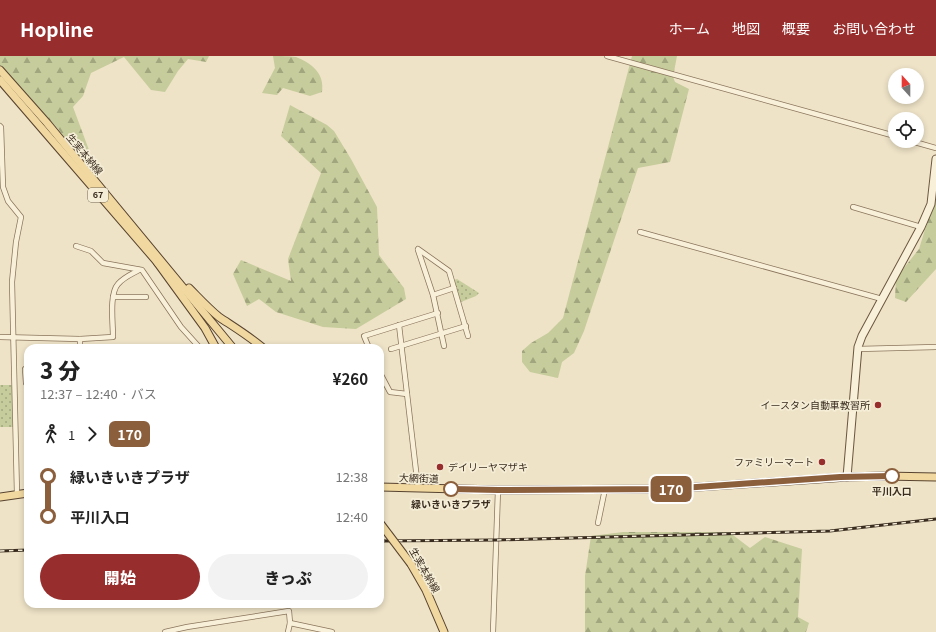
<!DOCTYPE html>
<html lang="ja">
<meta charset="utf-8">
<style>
body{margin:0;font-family:Georgia,"Noto Sans JP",serif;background:#f2f2f2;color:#222;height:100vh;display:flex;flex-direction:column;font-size:15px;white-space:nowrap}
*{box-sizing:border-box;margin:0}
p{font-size:13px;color:#767676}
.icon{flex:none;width:22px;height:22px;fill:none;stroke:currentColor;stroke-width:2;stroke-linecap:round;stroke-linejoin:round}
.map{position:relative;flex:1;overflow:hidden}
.panel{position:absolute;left:24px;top:288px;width:360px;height:264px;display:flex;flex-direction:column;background:#fff;border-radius:12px;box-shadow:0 2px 6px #0003}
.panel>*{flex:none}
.badge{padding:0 8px;border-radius:6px;font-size:14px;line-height:26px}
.needle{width:26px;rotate:339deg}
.buttons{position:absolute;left:888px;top:12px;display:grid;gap:8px}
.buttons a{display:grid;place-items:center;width:36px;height:36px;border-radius:50%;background:#fff;box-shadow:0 2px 6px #0003;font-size:20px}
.map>.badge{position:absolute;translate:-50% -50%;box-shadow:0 0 0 2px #fff}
.legs{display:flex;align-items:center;gap:6px;height:44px;padding:0 16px;font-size:13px}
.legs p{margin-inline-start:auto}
.head{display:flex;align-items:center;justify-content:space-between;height:68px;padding:0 16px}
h1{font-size:22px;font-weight:800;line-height:30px}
.primary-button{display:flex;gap:8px;margin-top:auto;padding:8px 16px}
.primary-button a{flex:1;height:46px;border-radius:24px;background:#982d2d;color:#fff;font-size:16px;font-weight:800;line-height:46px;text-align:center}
.primary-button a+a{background:#f2f2f2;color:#222}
ul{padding:0 16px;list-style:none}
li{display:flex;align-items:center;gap:14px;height:40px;font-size:15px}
li i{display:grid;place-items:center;width:6px;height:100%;margin:0 5px;background:currentColor}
li i::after{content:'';width:10px;height:10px;margin:-5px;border:3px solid;border-radius:50%;background:#fff}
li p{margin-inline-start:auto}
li:first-child i{background:linear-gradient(#0000 50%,currentColor 0)}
li:last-child i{background:linear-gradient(currentColor 50%,#0000 0)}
header{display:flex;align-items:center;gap:24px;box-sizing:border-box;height:56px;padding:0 20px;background:#982d2d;color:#fff}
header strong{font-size:19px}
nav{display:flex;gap:22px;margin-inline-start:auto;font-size:14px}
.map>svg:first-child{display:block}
.forest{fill:url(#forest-firs)}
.park{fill:url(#park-dots)}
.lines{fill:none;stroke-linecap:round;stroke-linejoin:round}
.street-casing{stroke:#8a755c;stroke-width:6}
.secondary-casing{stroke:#6b563f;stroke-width:9}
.primary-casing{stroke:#584330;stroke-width:9}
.street{stroke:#f9f0da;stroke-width:4.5}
.secondary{stroke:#f9f0da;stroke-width:7}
.primary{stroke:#f0d8a0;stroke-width:7}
.rail-casing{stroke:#3a2d20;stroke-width:3}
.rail{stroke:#f5edd6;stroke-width:1.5;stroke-dasharray:4.5;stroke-linecap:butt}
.primary-bridge-casing{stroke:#584330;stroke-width:9;stroke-linecap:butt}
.primary-bridge{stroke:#f0d8a0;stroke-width:7}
.line-1-casing{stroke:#fff;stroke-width:9}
.line-1{stroke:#8b5e3c;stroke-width:6}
.poi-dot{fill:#982d2d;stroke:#f5edd6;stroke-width:1.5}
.stop-1-dot{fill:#fff;stroke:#8b5e3c;stroke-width:2}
.labels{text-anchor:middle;stroke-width:3.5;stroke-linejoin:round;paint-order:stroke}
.shield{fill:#f5edd6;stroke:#726757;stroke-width:1}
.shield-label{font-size:9px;font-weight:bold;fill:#3a2d20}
.street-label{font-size:10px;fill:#3a2d20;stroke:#f5edd6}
.poi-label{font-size:10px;fill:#3a2d20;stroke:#f5edd6;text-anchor:end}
.stop-label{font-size:10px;font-weight:bold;fill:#3a2d20;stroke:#f5edd6}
</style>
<header>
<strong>Hopline</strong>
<nav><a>ホーム</a><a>地図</a><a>概要</a><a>お問い合わせ</a></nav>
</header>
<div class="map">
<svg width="936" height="576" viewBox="0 0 936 576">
<defs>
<pattern id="forest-firs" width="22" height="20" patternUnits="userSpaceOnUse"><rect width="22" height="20" fill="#c6cc9b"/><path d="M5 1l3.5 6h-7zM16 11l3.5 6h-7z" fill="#a2a67e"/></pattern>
<pattern id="park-dots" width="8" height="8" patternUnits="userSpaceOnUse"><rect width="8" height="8" fill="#c6cc9b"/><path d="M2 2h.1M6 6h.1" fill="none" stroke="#a2a67e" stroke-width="1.8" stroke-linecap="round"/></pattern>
</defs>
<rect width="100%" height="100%" fill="#eee3c7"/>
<g class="forest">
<polygon points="0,0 209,0 206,6 188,3 178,15 165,36 151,34 124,1 91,17 83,40 73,51 89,94 79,101 59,74 0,10"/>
<path d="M 273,0 C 280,0 290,0 296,1 C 312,7 325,18 322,36 L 310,40 L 283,32 L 277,39 L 262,37 L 275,12 Z"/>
<polygon points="632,0 677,0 673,21 675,26 689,33 670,106 638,112 584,275 574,297 562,306 558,322 530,316 522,306 522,295 531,287 548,277 563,262"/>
<polygon points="290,49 327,69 334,75 351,103 377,151 379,199 404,232 406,243 356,273 323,271 276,256 259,243 247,250 233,218 241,204 291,225 288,203 321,117 281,80"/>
<polygon points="936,138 936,213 906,246 895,242 896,222 919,193"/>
<polygon points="623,476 729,476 750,492 765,481 802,493 798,561 809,567 806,576 585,576 585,520 591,480"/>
</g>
<g class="park">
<polygon points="457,223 479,237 476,240 461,246 454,224"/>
<polygon points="0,329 12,329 13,371 0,371"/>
</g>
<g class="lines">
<g class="street-casing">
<g id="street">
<polyline points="607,0 895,80"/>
<polyline points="0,70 1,71 3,131 8,145 21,161 16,186 12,226 17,438"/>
<polyline points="911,85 936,92"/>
<polyline points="853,151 921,171"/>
<polyline points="640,176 882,243"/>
<polyline points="76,190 91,195 103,207 142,214 181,271 200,292"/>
<polyline points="418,193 449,215 468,280"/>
<polyline points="418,194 433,239 444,290"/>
<polyline points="433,239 454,232"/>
<polyline points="113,241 146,241"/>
<polyline points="399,269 418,432"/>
<path d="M 0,281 L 80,283 L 113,281 C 113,267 109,238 118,228 C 124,221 132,218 139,214"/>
<polyline points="80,283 80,292"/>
<polyline points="369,292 364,280 438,257"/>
<polyline points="391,293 466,270"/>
<polyline points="858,293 936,291"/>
<polyline points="25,313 26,327 28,327"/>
<polyline points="380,317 390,336 407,338"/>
<polyline points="598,467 605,433"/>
<polyline points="290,567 332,576"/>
<polyline points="165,576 187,571 289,555 290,567 288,576"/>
<polyline points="493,576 498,434"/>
</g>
</g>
<g class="secondary-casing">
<polyline id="secondary" points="847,421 858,291 862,280 921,171 931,148 936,103"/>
</g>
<g class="primary-casing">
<g id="primary">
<polyline points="0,14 47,67 233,292"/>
<polyline points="0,24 158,207"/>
<polyline points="157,206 205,272 216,292"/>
<path d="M 189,232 C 199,242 208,252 219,261 C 234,271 249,280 263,292"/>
<polyline points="380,431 498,434 668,433 847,421 884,420 936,421"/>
<polyline points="0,441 28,437"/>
<polyline points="411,508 426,534 444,576"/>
</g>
</g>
<use href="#street" class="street"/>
<use href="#secondary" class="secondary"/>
<use href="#primary" class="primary"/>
<g class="rail-casing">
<g id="rail">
<polyline points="380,485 496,484 830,475 936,463"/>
<polyline points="0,495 28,494"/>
</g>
</g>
<use href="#rail" class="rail"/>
<g class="primary-bridge-casing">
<polyline id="primary-bridge" points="380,467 411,508"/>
</g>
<use href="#primary-bridge" class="primary-bridge"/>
</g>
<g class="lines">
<g class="line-1-casing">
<polyline id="line-1" points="451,433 498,434 668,433 840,421 892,420"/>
</g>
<use href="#line-1" class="line-1"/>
</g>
<g class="poi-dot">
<circle cx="878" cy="349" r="4"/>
<circle cx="822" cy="406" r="4"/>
<circle cx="440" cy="411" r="4"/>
</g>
<g class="stop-1-dot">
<circle cx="892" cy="420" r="7"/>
<circle cx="451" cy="433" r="7"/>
</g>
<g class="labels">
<rect class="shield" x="88" y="132" width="20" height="14" rx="3"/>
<g class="shield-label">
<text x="98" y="142">67</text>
</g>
<g class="street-label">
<text transform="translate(85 98) rotate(50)" y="4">生実本納線</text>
<text transform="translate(419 422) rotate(2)" y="4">大網街道</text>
<text transform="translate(425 514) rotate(60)" y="4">生実本納線</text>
</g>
<g class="poi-label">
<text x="870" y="353">イースタン自動車教習所</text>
<text x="814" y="410">ファミリーマート</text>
<text x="448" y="415" text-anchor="start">デイリーヤマザキ</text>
</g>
<g class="stop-label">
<text x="892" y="439">平川入口</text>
<text x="451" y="452">緑いきいきプラザ</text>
</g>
</g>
</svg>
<div class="buttons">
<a><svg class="needle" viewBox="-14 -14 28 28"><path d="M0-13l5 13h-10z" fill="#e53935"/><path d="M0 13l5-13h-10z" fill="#767676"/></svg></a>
<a><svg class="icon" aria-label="locate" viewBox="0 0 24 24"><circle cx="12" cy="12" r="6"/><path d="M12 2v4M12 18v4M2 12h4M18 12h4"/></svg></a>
</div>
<b class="badge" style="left:671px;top:433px;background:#8b5e3c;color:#fff">170</b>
<section class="panel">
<div class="head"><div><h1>3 分</h1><p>12:37 – 12:40 · バス</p></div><b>¥260</b></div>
<div class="legs"><svg class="icon" aria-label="walk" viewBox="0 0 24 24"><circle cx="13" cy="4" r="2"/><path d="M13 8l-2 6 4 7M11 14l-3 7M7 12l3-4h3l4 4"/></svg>1<svg class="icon" aria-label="forward" viewBox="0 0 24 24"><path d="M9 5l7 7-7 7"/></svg><b class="badge" style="background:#8b5e3c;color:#fff">170</b></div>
<ul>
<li><i style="color:#8b5e3c"></i><b>緑いきいきプラザ</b><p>12:38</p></li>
<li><i style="color:#8b5e3c"></i><b>平川入口</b><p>12:40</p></li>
</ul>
<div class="primary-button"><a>開始</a><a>きっぷ</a></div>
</section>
</div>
